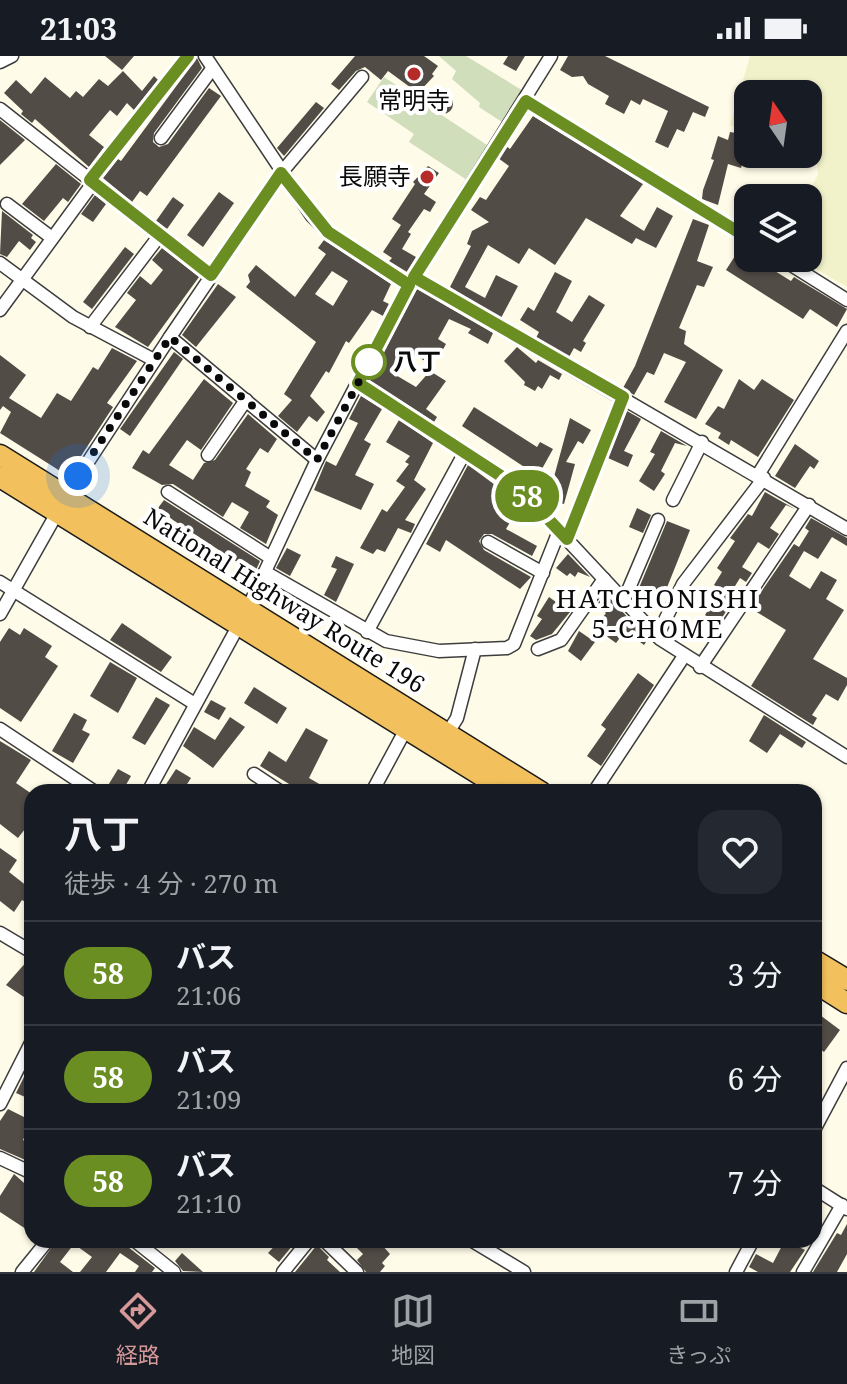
<!DOCTYPE html>
<html lang="ja">
<meta charset="utf-8">
<style>
body{margin:0;font-family:"Noto Serif","Noto Sans JP",serif;background:#242831;color:#f1f3f6;height:100vh;display:flex;flex-direction:column;font-size:30px;white-space:nowrap}
*{box-sizing:border-box;margin:0}
p{font-size:26px;color:#9ea1a6}
.icon{flex:none;width:44px;height:44px;fill:none;stroke:currentColor;stroke-width:2;stroke-linecap:round;stroke-linejoin:round}
.map{position:relative;flex:1;overflow:hidden}
.side{position:absolute;left:24px;top:728px;width:798px;height:464px;display:flex;flex-direction:column;background:#171b24;border-radius:24px;box-shadow:0 2px 6px #0004}
.side>*{flex:none}
.badge{padding:0 16px;border-radius:26px;font-size:28px;line-height:52px}
.needle{width:52px;rotate:347deg}
.buttons{position:absolute;left:734px;top:24px;display:grid;gap:16px}
.buttons a{display:grid;place-items:center;width:88px;height:88px;border-radius:16px;background:#171b24;box-shadow:0 2px 6px #0004;font-size:40px}
.you{position:absolute;width:40px;height:40px;margin:-20px;border:6px solid #fff;border-radius:50%;background:#1a73e8;box-shadow:0 0 0 12px #1a73e833}
.map>.badge{position:absolute;translate:-50% -50%;box-shadow:0 0 0 4px #fff}
.round{display:grid;place-items:center;flex:none;width:84px;height:84px;border-radius:24px;background:#242831}
.headline{display:flex;align-items:center;justify-content:space-between;height:136px;padding:0 40px}
h1{font-size:38px;font-weight:700;line-height:60px}
ul{padding:0;list-style:none}
li{display:flex;align-items:center;gap:24px;height:104px;padding:0 40px;border-top:2px solid #363941}
li div{flex:1}
li b{display:block;font-size:30px}
li em{font-style:normal}
li .badge{min-width:88px;font-weight:700;text-align:center}
.status{display:flex;justify-content:space-between;align-items:center;height:56px;padding:0 40px;background:#171b24;direction:ltr}
.status svg{height:22px;fill:currentColor}
.tab-bar{display:flex;justify-content:space-around;align-items:center;height:112px;border-top:2px solid #363941;background:#171b24;font-size:22px;color:#9ea1a6}
.tab-bar a{display:grid;justify-items:center;gap:4px}
.tab-bar .current{color:#d69999}
.map>svg:first-child{display:block}
.farmland{fill:#f2f2ca}
.cemetery{fill:#d0debc}
.building{fill:#524c47;fill-rule:evenodd}
.lines{fill:none;stroke-linecap:round;stroke-linejoin:round}
.minor-casing{stroke:#3d3d3d;stroke-width:15}
.trunk-casing{stroke:#1b1b1b;stroke-width:23}
.minor{stroke:#fff;stroke-width:12}
.trunk{stroke:#f2c05c;stroke-width:20}
.line-casing{stroke:#fff;stroke-width:18}
.line{stroke:#6b8e23;stroke-width:12}
.walk{stroke:#0a0a0a;stroke-width:8;stroke-dasharray:0 14.4}
.poi-dot{fill:#b42b28;stroke:#fff;stroke-width:3}
.stop-dot{fill:#fff;stroke:#6b8e23;stroke-width:4}
.labels{text-anchor:middle;stroke-width:8;stroke-linejoin:round;paint-order:stroke}
.poi-label{font-size:24px;fill:#0a0a0a;stroke:#fff}
.stop-label{font-size:24px;font-weight:bold;fill:#0a0a0a;stroke:#fff;text-anchor:start}
.street-label{font-size:24px;fill:#0a0a0a;stroke:#fff}
.neighbourhood-label{font-size:26px;letter-spacing:2px;fill:#0a0a0a;stroke:#fff}
</style>
<div class="status"><b>21:03</b><svg viewBox="0 0 49 12"><path d="M0 12V9h3v3zM5 12V6h3v6zM10 12V3h3v9zM15 12V0h3v12zM26 1h20v11H26zM47 4h2v5h-2z"/></svg></div>
<div class="map">
<svg width="847" height="1216" viewBox="0 0 847 1216">
<rect width="100%" height="100%" fill="#fefbe8"/>
<polygon class="farmland" points="750,0 847,0 847,231 797,202 808,202 808,142 805,142 818,119 817,108 795,98 808,98 808,38 748,38 748,77 730,69"/>
<g class="cemetery">
<polygon points="439,0 466,0 525,36 505,68 479,51 480,47 452,23 456,15"/>
<polygon points="384,21 490,91 467,124 409,86 414,78 367,46"/>
</g>
<g class="building">
<polygon points="105,0 134,0 122,14"/>
<polygon points="355,0 424,0 438,10 432,18 434,20 418,37 388,15 381,24 365,11 356,15 339,34 331,28"/>
<polygon points="508,0 525,0 516,15 503,8"/>
<polygon points="568,0 605,0 709,51 705,61 693,56 684,76 677,73 668,92 655,86 668,55 643,43 640,49 631,44 624,58 605,48 609,40 588,28 583,20 572,21 560,14"/>
<polygon points="197,2 202,12 154,77 153,86 159,91 168,88 209,32 221,40 147,140 140,135 132,146 103,122 118,103 121,105"/>
<polygon points="123,15 142,35 154,20 158,24 134,54 127,47 117,60 110,54 89,79 104,91 89,111 35,63 32,67 21,58 23,55 4,37 16,24 31,38 45,21 70,42 76,35 83,41 99,23 108,30"/>
<circle cx="443" cy="48" r="10"/>
<polygon points="316,46 324,52 284,100 277,92"/>
<polygon points="533,60 643,128 620,160 644,175 657,151 673,160 656,192 636,182 632,188 586,162 555,209 529,192 519,208 488,189 465,231 485,242 496,219 518,230 501,262 450,231 471,190 467,188 472,175 489,166 471,154 480,141 486,144 509,110 498,102 506,90 510,93"/>
<polygon points="0,64 25,84 0,109"/>
<polygon points="730,76 748,79 748,90 741,112 728,108 718,149 702,143 703,134 714,104 711,103 718,80 728,84"/>
<polygon points="56,108 81,128 68,146 63,142 44,165 22,148"/>
<polygon points="428,110 439,117 424,138 436,146 430,156 424,153 408,176 411,178 402,193 416,201 407,216 389,205 392,202 383,196 401,169 392,163 415,128 413,126"/>
<polygon points="219,136 234,147 203,191 187,179"/>
<polygon points="95,139 106,148 93,166 81,158"/>
<polygon points="173,141 184,149 167,173 156,165"/>
<polygon points="2,155 33,179 31,182 36,186 30,194 19,185 7,201 0,198"/>
<polygon points="693,163 709,169 697,205 713,211 704,231 697,229 679,272 686,275 684,288 723,314 696,363 664,346 686,306 664,297 654,319 647,316 634,339 623,332 635,310"/>
<path d="M 324,184 L 391,228 L 383,245 L 389,248 L 383,260 L 372,254 L 349,287 L 346,285 L 329,317 L 326,315 L 310,340 L 325,356 L 317,366 L 309,360 L 297,376 L 278,360 L 292,344 L 284,338 L 316,286 L 246,231 L 250,226 L 248,219 L 256,209 L 295,241 L 326,198 L 318,192 ZM 332,215 L 348,225 L 333,250 L 315,238 Z"/>
<polygon points="742,189 748,191 748,202 754,202 791,225 794,221 847,253 837,271 810,253 803,263 726,214"/>
<polygon points="125,191 134,198 92,253 83,246"/>
<polygon points="162,192 199,221 148,291 115,271 136,244 127,237 140,220 151,229 163,214 152,204"/>
<polygon points="555,216 572,225 556,256 572,266 589,239 605,249 583,285 586,287 581,296 574,292 569,301 536,282 539,276 520,264 528,251 534,255"/>
<polygon points="218,228 236,241 196,291 182,279"/>
<polygon points="417,233 493,277 488,288 468,277 471,273 449,263 438,283 446,288 441,297 434,293 427,306 407,295 394,318 416,331 430,315 446,325 426,353 437,361 434,366 369,324"/>
<polygon points="517,291 536,307 538,304 562,318 559,324 550,319 542,333 538,330 535,335 524,329 525,326 504,305"/>
<polygon points="112,292 137,305 107,347 113,351 68,420 0,377 11,356 3,350 0,354 0,299 26,319 9,342 41,362 57,337 71,345 93,311 98,314"/>
<polygon points="174,296 183,303 130,380 120,373"/>
<polygon points="204,323 233,347 201,394 187,384 169,409 193,424 204,407 215,404 248,358 277,383 268,397 260,392 246,413 251,416 245,430 270,445 266,451 278,459 266,488 240,472 249,456 232,446 223,461 173,428 162,429 132,412 143,394 149,398"/>
<polygon points="739,323 754,334 762,323 794,344 758,401 731,384 729,389 718,382 721,377 705,368 718,350 724,353"/>
<polygon points="361,340 382,353 364,384 371,388 355,419 374,428 361,454 314,434 326,405 336,410 358,367 349,363"/>
<polygon points="474,351 537,391 540,386 553,393 538,420 462,370"/>
<polygon points="627,355 641,363 624,395 633,399 628,411 608,402"/>
<polygon points="570,362 591,374 583,388 578,385 566,406 575,408 564,448 548,443"/>
<polygon points="399,364 433,387 414,424 426,433 405,464 415,468 411,477 398,472 385,496 377,493 373,498 360,492 382,453 387,456 405,431 396,425 409,408 405,406 410,400 386,386"/>
<polygon points="661,375 687,390 675,387 661,415 665,418 654,435 639,425 655,398 650,396"/>
<polygon points="795,388 819,405 814,413 810,410 795,432 775,420"/>
<polygon points="468,409 521,448 506,473 537,490 532,500 492,478 484,478 479,485 484,494 531,521 520,533 446,484 440,496 426,488"/>
<polygon points="765,436 795,453 786,449 770,472 779,478 769,493 758,486 742,511 752,517 746,526 740,522 727,543 732,546 718,568 705,559 721,533 714,529 722,516 717,512 735,485 730,482 748,458 752,460"/>
<polygon points="164,444 260,505 256,514 251,515 173,464 158,452"/>
<polygon points="637,452 651,459 643,477 629,471"/>
<polygon points="811,462 847,482 847,490 832,481 818,503 804,495 789,520 810,533 821,515 837,524 826,543 844,554 813,603 847,622 847,629 838,645 826,638 812,659 817,662 813,669 751,630 786,574 750,552 794,488 799,491 809,475 805,472"/>
<polygon points="667,465 690,474 660,549 636,539"/>
<polygon points="287,492 301,499 290,520 276,512"/>
<polygon points="568,498 590,521 578,516 575,521 570,517 567,520 556,512"/>
<polygon points="336,500 354,508 336,546 324,539 337,513 331,511"/>
<polygon points="605,537 648,583 644,589 625,575 616,587 595,572 606,557 596,550"/>
<polygon points="290,541 311,552 307,560 285,550"/>
<polygon points="549,541 570,556 552,578 536,584 530,580 542,563 537,560"/>
<polygon points="122,567 172,601 161,616 110,584"/>
<polygon points="9,572 20,579 24,572 52,590 45,601 58,610 21,666 0,652 0,586"/>
<polygon points="579,575 595,586 581,605 568,595"/>
<polygon points="110,606 137,622 118,657 90,640"/>
<polygon points="638,617 654,629 601,710 587,700 606,673 601,669"/>
<polygon points="254,631 287,652 277,668 244,647"/>
<polygon points="156,641 170,649 145,689 132,682"/>
<polygon points="211,644 226,652 219,664 204,656"/>
<polygon points="74,657 87,664 82,674 90,678 73,707 52,695"/>
<polygon points="764,659 806,686 802,692 780,678 767,697 749,685"/>
<polygon points="230,661 245,671 213,712 183,690 194,671 215,684"/>
<polygon points="306,672 328,684 309,722 333,736 302,736 260,710 269,695 286,706"/>
<polygon points="0,685 31,704 16,727 32,738 32,764 18,782 0,768"/>
<polygon points="118,713 131,720 122,736 104,736"/>
<polygon points="176,713 191,722 182,736 161,736"/>
<polygon points="0,792 17,804 9,816 32,834 32,850 22,844 14,856 0,845"/>
<polygon points="28,904 32,905 32,936 27,943 6,929"/>
<polygon points="820,959 840,974 824,996 814,989 814,966"/>
<polygon points="32,1005 32,1044 16,1037"/>
<polygon points="8,1053 28,1063 25,1069 29,1071 23,1084 32,1089 30,1106 0,1093 0,1065"/>
<polygon points="14,1118 32,1134 32,1177 0,1156 0,1140"/>
<polygon points="847,1168 847,1198 837,1216 813,1216 837,1177 841,1179"/>
<polygon points="57,1184 125,1184 128,1191 155,1212 152,1216 135,1216 139,1210 120,1197 106,1216 80,1216 92,1201 74,1188 60,1206 73,1216 34,1216"/>
<polygon points="280,1184 297,1184 279,1206 268,1197"/>
<polygon points="349,1184 370,1184 377,1191 381,1188 390,1198 382,1207 385,1210 380,1216 366,1216 357,1204 363,1198"/>
<polygon points="785,1184 805,1194 790,1216 758,1216 749,1211 756,1198 773,1207"/>
<polygon points="317,1189 329,1201 327,1204 340,1216 295,1216"/>
<polygon points="182,1197 203,1216 183,1215 175,1205"/>
</g>
<g class="lines">
<g class="minor-casing">
<g id="minor">
<polyline points="205,0 312,160 328,176 409,229"/>
<polyline points="0,6 12,0"/>
<polyline points="526,45 748,182"/>
<polyline points="0,53 211,219"/>
<polyline points="161,82 212,13"/>
<polyline points="90,124 188,0"/>
<polyline points="7,148 52,182"/>
<polyline points="780,202 847,244"/>
<polyline points="0,207 73,261 154,304"/>
<polyline points="414,221 847,473"/>
<polyline points="0,254 93,127"/>
<polyline points="90,271 160,179"/>
<polyline points="358,327 518,431 660,583 847,701"/>
<polyline points="208,399 246,344"/>
<polyline points="317,404 170,281 281,117 362,21"/>
<polyline points="758,419 847,275"/>
<polyline points="168,436 271,502"/>
<polyline points="65,441 170,281"/>
<polyline points="673,444 702,386"/>
<polyline points="567,483 623,341"/>
<polyline points="488,486 543,517"/>
<polyline points="265,516 386,585 439,595 507,592 514,588 559,475"/>
<polyline points="0,526 195,648"/>
<polyline points="624,544 658,464"/>
<polyline points="0,558 57,457"/>
<polyline points="367,576 465,396"/>
<polyline points="657,580 683,528 764,422"/>
<polyline points="538,593 561,584 604,523"/>
<polyline points="700,611 809,449"/>
<polyline points="0,673 95,736"/>
<polyline points="447,678 457,662 475,593"/>
<polyline points="254,718 281,736"/>
<polyline points="148,736 248,552 317,404 409,229 551,0"/>
<polyline points="372,736 406,673"/>
<polyline points="594,736 684,600"/>
<polyline points="0,877 32,896"/>
<polyline points="0,1048 32,985"/>
<polyline points="814,1074 847,1012"/>
<polyline points="0,1102 32,1117"/>
<polyline points="814,1132 847,1153"/>
<polyline points="134,1184 174,1216"/>
<polyline points="324,1184 357,1216"/>
<polyline points="471,1184 524,1216"/>
<polyline points="22,1216 48,1184"/>
<polyline points="283,1216 309,1184"/>
<polyline points="736,1216 753,1184"/>
<polyline points="803,1216 842,1149"/>
</g>
</g>
<g class="trunk-casing">
<g id="trunk">
<polyline points="0,399 541,736"/>
<polyline points="0,421 508,736"/>
<polyline points="814,904 847,924"/>
<polyline points="814,926 847,947"/>
</g>
</g>
<use href="#minor" class="minor"/>
<use href="#trunk" class="trunk"/>
</g>
<g class="lines">
<g class="line-casing">
<polyline id="line" points="188,0 90,124 211,219 281,117 328,176 409,229 358,327 518,431 567,483 623,341 414,221 526,45 748,182"/>
</g>
<use href="#line" class="line"/>
<polyline class="walk" points="78,420 170,281 317,404 371,303 369,306"/>
</g>
<g class="poi-dot">
<circle cx="414" cy="18" r="8"/>
<circle cx="427" cy="121" r="8"/>
</g>
<circle class="stop-dot" cx="369" cy="306" r="16"/>
<g class="labels">
<g class="poi-label">
<text x="414" y="53">常明寺</text>
<text x="411" y="129" text-anchor="end">長願寺</text>
</g>
<g class="stop-label">
<text x="393" y="314">八丁</text>
</g>
<g class="street-label">
<text transform="translate(284 545) rotate(32)" y="8">National Highway Route 196</text>
</g>
<g class="neighbourhood-label">
<text x="658" y="552">HATCHONISHI<tspan x="658" dy="30">5-CHOME</tspan></text>
</g>
</g>
</svg>
<div class="buttons">
<a><svg class="needle" viewBox="-14 -14 28 28"><path d="M0-13l5 13h-10z" fill="#e53935"/><path d="M0 13l5-13h-10z" fill="#9ea1a6"/></svg></a>
<a><svg class="icon" aria-label="layers" viewBox="0 0 24 24"><path d="M12 4l9 5-9 5-9-5zM3 14l9 5 9-5"/></svg></a>
</div>
<div class="you" style="left:78px;top:420px"></div>
<b class="badge" style="left:527px;top:440px;background:#6b8e23;color:#fff">58</b>
<section class="side">
<div class="headline"><div><h1>八丁</h1><p>徒歩 · 4 分 · 270 m</p></div><a class="round"><svg class="icon" aria-label="heart" viewBox="0 0 24 24"><path d="M12 20l-8-8c-3-5 5-10 8-4 3-6 11-1 8 4z"/></svg></a></div>
<ul>
<li><span class="badge" style="background:#6b8e23;color:#fff">58</span><div><b>バス</b><p>21:06</p></div><em>3 分</em></li>
<li><span class="badge" style="background:#6b8e23;color:#fff">58</span><div><b>バス</b><p>21:09</p></div><em>6 分</em></li>
<li><span class="badge" style="background:#6b8e23;color:#fff">58</span><div><b>バス</b><p>21:10</p></div><em>7 分</em></li>
</ul>
</section>
</div>
<nav class="tab-bar">
<a class="current"><svg class="icon" aria-label="directions" viewBox="0 0 24 24"><path d="M12 3l9 9-9 9-9-9zM9 14v-3h6M13 9l2 2-2 2"/></svg>経路</a>
<a><svg class="icon" aria-label="map" viewBox="0 0 24 24"><path d="M3 6l6-2 6 2 6-2v14l-6 2-6-2-6 2zM9 4v14M15 6v14"/></svg>地図</a>
<a><svg class="icon" aria-label="tickets" viewBox="0 0 24 24"><path d="M3 7h18v10H3zM15 7v10"/></svg>きっぷ</a>
</nav>
